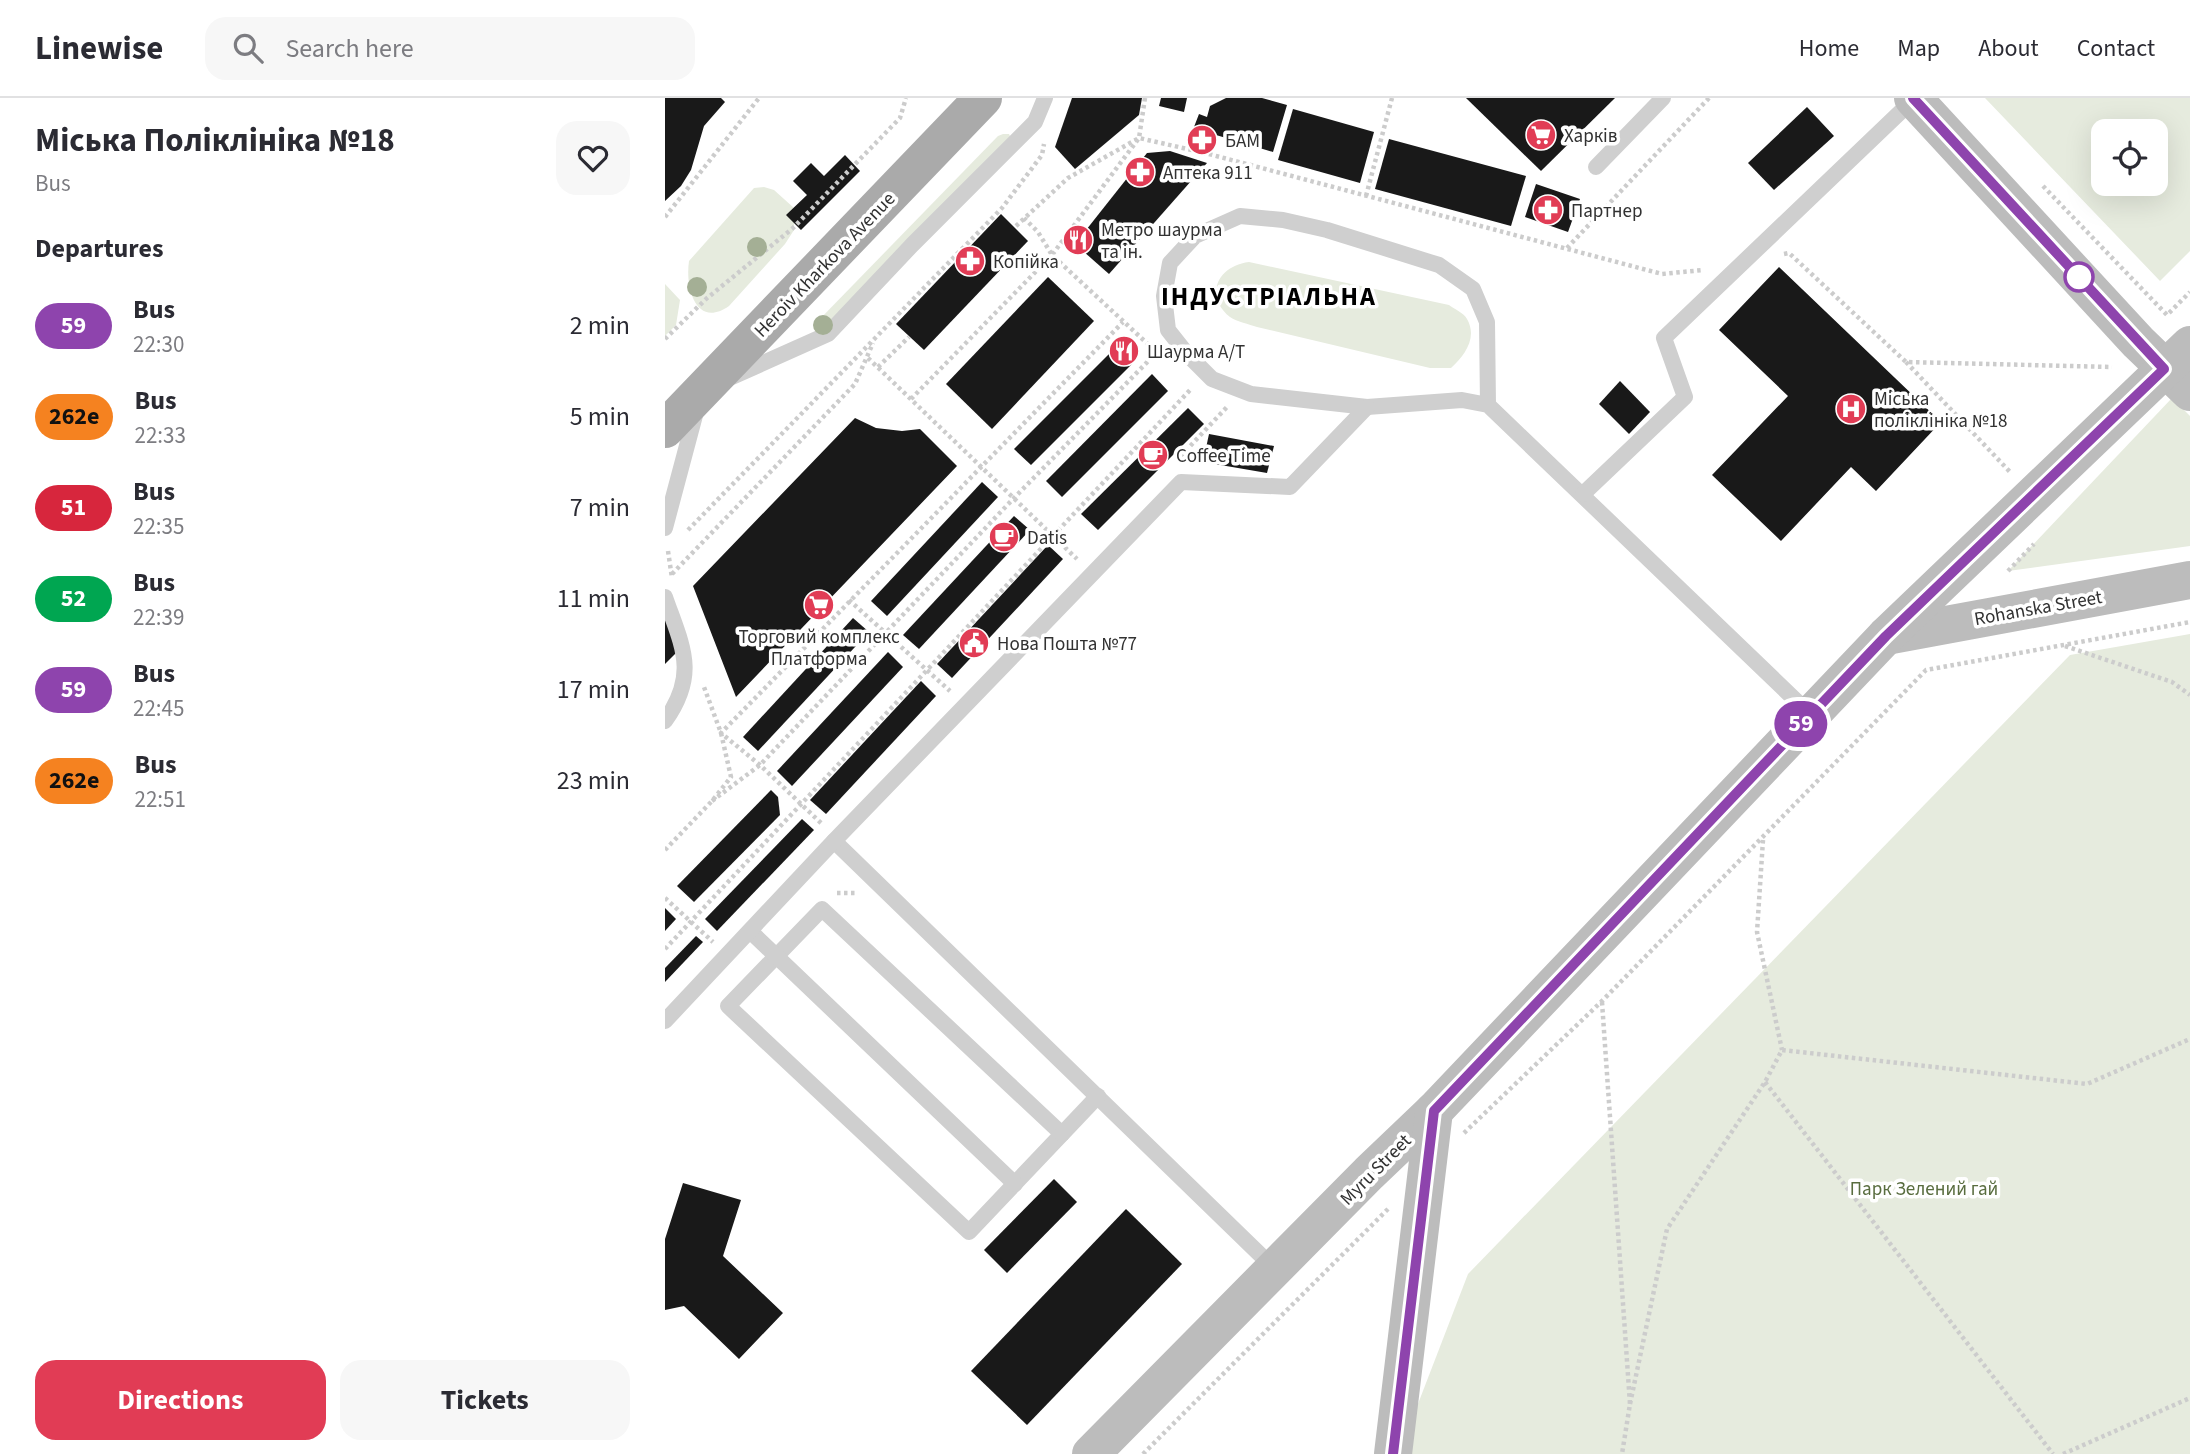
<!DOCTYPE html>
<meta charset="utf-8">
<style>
body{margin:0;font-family:"Source Sans 3",sans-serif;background:#f7f7f7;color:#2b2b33;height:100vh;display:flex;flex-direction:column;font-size:26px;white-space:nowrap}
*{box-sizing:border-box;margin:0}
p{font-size:23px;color:#7c7c81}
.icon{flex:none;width:38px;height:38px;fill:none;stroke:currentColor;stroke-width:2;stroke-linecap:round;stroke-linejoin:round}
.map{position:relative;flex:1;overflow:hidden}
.drawer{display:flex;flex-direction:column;background:#fff;width:665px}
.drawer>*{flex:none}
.badge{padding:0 14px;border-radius:23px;font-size:24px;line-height:46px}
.controls{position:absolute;left:1426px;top:21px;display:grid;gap:14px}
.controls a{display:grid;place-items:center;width:77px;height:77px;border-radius:14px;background:#fff;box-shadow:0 7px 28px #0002;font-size:35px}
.map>.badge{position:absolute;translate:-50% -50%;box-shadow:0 0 0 4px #fff}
h2{padding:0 35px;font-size:26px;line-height:63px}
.round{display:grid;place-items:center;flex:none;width:74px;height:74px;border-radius:21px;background:#f7f7f7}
.headline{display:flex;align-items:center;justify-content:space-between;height:119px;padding:0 35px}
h1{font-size:33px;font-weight:700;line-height:52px}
.cta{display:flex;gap:14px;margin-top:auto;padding:14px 35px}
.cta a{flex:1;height:80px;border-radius:21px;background:#e13c55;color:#fff;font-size:28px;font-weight:700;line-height:80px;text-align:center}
.cta a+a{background:#f7f7f7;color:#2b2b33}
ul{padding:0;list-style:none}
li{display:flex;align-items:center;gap:21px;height:91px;padding:0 35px}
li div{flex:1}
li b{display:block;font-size:26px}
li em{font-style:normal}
li .badge{min-width:77px;font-weight:700;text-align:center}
header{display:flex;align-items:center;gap:42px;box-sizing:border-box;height:98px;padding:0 35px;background:#fff;border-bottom:2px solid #e1e1e2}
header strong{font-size:33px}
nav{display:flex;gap:38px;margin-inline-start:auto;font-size:24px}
.search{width:490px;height:63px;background:#f7f7f7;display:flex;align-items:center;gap:18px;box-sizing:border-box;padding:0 24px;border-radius:21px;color:#7c7c81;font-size:26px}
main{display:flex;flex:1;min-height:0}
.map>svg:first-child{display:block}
.green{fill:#e6ebde;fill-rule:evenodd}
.building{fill:#191919}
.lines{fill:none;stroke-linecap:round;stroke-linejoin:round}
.path{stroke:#ccc;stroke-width:4.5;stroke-dasharray:3.5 3.5;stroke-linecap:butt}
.lane{stroke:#cfcfcf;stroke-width:16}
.secondary{stroke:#bcbcbc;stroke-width:38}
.primary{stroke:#aaa;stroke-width:38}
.tree{fill:#a4af95}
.line-casing{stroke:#fff;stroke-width:16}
.line{stroke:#8e44ad;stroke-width:10}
.stop-dot{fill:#fff;stroke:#8e44ad;stroke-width:3.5}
.labels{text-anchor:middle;stroke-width:7;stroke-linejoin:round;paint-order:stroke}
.poi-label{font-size:19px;fill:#323232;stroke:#fff;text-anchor:start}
.street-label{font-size:19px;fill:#323232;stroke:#fff}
.park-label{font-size:19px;fill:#596d3f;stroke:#fff}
.district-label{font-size:26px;font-weight:bold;letter-spacing:2px;fill:#000;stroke:#fff}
</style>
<header>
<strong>Linewise</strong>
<div class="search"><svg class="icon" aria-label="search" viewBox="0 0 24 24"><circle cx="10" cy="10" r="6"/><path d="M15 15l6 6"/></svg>Search here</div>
<nav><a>Home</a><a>Map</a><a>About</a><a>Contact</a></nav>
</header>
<main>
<section class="drawer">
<div class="headline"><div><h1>Міська Поліклініка №18</h1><p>Bus</p></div><a class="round"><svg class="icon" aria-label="heart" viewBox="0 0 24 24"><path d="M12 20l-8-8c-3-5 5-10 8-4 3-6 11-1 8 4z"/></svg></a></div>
<h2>Departures</h2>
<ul>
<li><span class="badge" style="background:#8e44ad;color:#fff">59</span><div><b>Bus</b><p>22:30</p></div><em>2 min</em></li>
<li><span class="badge" style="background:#f58220;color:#111">262е</span><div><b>Bus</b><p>22:33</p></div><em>5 min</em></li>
<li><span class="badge" style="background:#d7263d;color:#fff">51</span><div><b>Bus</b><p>22:35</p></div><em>7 min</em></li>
<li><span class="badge" style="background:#00a651;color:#fff">52</span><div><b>Bus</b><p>22:39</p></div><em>11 min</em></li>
<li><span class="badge" style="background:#8e44ad;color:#fff">59</span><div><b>Bus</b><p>22:45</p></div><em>17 min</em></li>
<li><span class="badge" style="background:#f58220;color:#111">262е</span><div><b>Bus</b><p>22:51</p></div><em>23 min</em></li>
</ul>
<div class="cta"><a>Directions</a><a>Tickets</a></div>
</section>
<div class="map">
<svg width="1525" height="1356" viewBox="0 0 1525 1356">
<rect width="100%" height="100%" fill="#fff"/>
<g class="green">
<path d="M 1320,0 L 1525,0 L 1525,153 L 1495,183 ZM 1438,33 L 1491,33 L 1491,86 L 1438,86 Z"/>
<polygon points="338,36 344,36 346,40 155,233 151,228 153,223 333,38"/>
<path d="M 99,89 L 109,92 L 129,110 L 129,132 L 120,146 L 64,208 C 31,231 20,190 24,163 L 89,90 Z"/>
<path d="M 584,164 L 784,207 C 789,211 799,215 802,221 C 813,240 799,258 786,270 L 765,270 L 592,229 C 584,226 572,224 565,219 C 539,198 552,168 584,164 Z"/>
<polygon points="0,186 15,202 11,227 0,238"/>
<polygon points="1507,300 1525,318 1525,448 1343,473"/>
<polygon points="1525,536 1525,1356 742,1356 746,1324 803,1176 1405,557"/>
</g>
<g class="building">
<polygon points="0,0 56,0 60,4 39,28 26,72 16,88 0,103"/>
<polygon points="407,0 477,0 474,17 410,71 390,49"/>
<polygon points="496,0 522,0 519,14 494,8"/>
<polygon points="561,0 597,0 622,7 608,54 551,37 546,54 527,48 524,42 534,16 542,19 545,8"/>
<polygon points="801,0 950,0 876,73"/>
<polygon points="1142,9 1169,38 1109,92 1083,65"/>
<polygon points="628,11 709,34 695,85 613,62"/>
<polygon points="724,41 861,78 846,128 710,91"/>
<polygon points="505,53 542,65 444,176 410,146 482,55"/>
<polygon points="180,57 195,73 136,132 121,117 142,97 128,83 146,65 159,78"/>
<polygon points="871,86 915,101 903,134 860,119"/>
<polygon points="336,116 363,143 259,252 231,226"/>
<polygon points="1114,169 1276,324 1211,393 1186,369 1116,443 1047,377 1123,298 1054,232"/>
<polygon points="383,179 429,223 327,331 281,286"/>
<polygon points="456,244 472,261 366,367 349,351"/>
<polygon points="487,276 503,293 397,399 381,383"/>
<polygon points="955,283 985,314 964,336 934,306"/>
<polygon points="523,310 539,326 433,432 416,416"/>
<polygon points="190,320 211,330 237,333 255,331 292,368 71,599 28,488"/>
<polygon points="544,336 609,348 602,375 538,364"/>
<polygon points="317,384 333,399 222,518 206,503"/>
<polygon points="349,418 365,432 254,551 238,537"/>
<polygon points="383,447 398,461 287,580 272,566"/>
<polygon points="0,500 17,549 0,566"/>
<polygon points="188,520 204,534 93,653 78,639"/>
<polygon points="223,554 238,569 127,688 112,673"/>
<polygon points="256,583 271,598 161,716 145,702"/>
<polygon points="106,692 113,699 115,717 29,804 12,788"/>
<polygon points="137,721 149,732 52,833 40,821"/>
<polygon points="0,810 11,821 0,833"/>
<polygon points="31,838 38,844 0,884 0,870"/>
<polygon points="389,1081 412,1104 342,1175 319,1152"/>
<polygon points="18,1085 76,1102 58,1158 118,1215 74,1261 19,1208 0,1212 0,1141"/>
<polygon points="461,1111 517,1166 362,1327 306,1273"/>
</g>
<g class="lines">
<g class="path">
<polyline points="480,0 474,40 387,157 486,249"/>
<polyline points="1378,88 1502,217 1525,194"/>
<polyline points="701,98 727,0"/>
<polyline points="0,119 94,0"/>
<polyline points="351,128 403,80 474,40 540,55 997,176 1038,172"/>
<polyline points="902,150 1044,0"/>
<polyline points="1119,156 1124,155 1241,264 1447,269"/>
<polyline points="0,241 41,201 128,130 235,20 241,0"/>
<polyline points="203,260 412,461"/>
<polyline points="1241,264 1346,375"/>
<polyline points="213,269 244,239"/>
<polyline points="246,301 387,157 373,134 359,120"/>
<polyline points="511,363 562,309"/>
<polyline points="23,432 337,110 377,57 379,46"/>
<polyline points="3,453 7,480"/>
<polyline points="1343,473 1369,446"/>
<polyline points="7,476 190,286 208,245"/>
<polyline points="184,502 285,593"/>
<polyline points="1400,548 1507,584 1525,597"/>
<polyline points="47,703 95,667 349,400 492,254"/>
<polyline points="156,725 95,667 56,635 458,224"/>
<polyline points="1098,742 1092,834 1117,952"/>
<polyline points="0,752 47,703 66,679 56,635 39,589"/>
<polyline points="172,795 191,795"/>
<polyline points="0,800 48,844"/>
<polyline points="0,851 526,291"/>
<polyline points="937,904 965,1306 957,1356"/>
<polyline points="1100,984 1388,1356"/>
<polyline points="799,1035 937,903 1261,572 1525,524"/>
<polyline points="965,1306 1002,1131 1100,984 1117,952 1422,986 1525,941"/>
<polyline points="478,1356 725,1109"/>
<polyline points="1398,1356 1525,1300"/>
</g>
<g class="lane">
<polyline points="931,69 998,0"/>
<polyline points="67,279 163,236 247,147 370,24 380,0"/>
<polyline points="823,307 822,224 808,191 774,167 662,132 618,122 575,118 530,138 505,165 499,198 503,232 522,256 547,281 586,296 702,309 797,302 823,307 1145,616"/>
<polyline points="918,396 1020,299 999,240 1249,1"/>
<polyline points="0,430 32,310"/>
<path d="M 0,499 C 17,548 34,575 0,623"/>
<polyline points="169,743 611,1172"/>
<polygon points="157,811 397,1036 304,1134 63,908"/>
<polyline points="86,834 350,1086"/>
<polyline points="0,923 169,743 516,384 625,389 702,309"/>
<polyline points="397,1036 433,998"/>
</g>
<g class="secondary">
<polyline points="1248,0 1473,244 1525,294"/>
<polyline points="1221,538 1525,482"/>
<polyline points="426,1356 704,1075 769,1013 1221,538 1525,247"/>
<polyline points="728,1356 769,1013"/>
</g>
<polyline class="primary" points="0,331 318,0"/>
</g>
<g class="tree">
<circle cx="92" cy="149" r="10"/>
<circle cx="32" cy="189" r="10"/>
<circle cx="158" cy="227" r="10"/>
</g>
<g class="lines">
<g class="line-casing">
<polyline id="line" points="728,1356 769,1013 1221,538 1499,271 1248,0"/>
</g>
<use href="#line" class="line"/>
</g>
<defs>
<g id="supermarket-disc" transform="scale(1.575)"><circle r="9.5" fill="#e13c55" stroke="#fff"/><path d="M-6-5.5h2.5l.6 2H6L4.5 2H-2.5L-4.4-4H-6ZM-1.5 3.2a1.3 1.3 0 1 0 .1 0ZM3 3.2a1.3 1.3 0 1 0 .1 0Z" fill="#fff"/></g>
<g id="pharmacy-disc" transform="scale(1.575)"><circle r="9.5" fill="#e13c55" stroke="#fff"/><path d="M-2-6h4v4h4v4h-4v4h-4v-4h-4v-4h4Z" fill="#fff"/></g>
<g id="restaurant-disc" transform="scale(1.575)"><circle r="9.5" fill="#e13c55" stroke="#fff"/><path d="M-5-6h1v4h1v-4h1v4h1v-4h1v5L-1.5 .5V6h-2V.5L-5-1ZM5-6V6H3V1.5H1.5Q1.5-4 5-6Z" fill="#fff"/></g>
<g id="hospital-disc" transform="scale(1.575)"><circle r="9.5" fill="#e13c55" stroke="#fff"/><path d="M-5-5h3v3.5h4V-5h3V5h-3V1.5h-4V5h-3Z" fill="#fff"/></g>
<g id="cafe-disc" transform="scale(1.575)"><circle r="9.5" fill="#e13c55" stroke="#fff"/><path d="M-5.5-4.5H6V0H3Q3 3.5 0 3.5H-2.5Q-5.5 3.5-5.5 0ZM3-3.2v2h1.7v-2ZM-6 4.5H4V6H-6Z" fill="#fff"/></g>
<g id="civic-disc" transform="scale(1.575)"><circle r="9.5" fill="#e13c55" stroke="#fff"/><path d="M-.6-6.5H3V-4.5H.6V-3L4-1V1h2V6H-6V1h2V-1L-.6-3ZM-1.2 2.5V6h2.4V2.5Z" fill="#fff"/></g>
</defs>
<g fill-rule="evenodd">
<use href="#supermarket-disc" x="876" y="37"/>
<use href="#pharmacy-disc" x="537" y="42"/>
<use href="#pharmacy-disc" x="475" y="74"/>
<use href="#pharmacy-disc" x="883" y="112"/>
<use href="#restaurant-disc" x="413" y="142"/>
<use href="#pharmacy-disc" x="305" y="163"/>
<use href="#restaurant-disc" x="459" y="253"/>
<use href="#hospital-disc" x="1186" y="311"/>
<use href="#cafe-disc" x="488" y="357"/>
<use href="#cafe-disc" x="339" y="439"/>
<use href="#supermarket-disc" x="154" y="507"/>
<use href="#civic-disc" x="309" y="545"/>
</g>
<circle class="stop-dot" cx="1414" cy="179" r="14"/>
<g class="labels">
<g class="poi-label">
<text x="899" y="44">Харків</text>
<text x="560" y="49">БАМ</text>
<text x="498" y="81">Аптека 911</text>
<text x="906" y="119">Партнер</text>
<text x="436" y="138">Метро шаурма<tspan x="436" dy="22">та ін.</tspan></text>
<text x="328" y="170">Копійка</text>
<text x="482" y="260">Шаурма А/Т</text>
<text x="1209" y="307">Міська<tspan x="1209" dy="22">поліклініка №18</tspan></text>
<text x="511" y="364">Coffee Time</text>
<text x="362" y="446">Datis</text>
<text x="154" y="545" text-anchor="middle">Торговий комплекс<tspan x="154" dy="22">Платформа</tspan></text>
<text x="332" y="552">Нова Пошта №77</text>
</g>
<g class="street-label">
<text transform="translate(159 166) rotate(-46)" y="7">Heroiv Kharkova Avenue</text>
<text transform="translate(1373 509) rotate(-10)" y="7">Rohanska Street</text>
<text transform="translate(710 1071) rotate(-45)" y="7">Myru Street</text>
</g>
<g class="park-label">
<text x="1259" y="1097">Парк Зелений гай</text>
</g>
<g class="district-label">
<text x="604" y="207">ІНДУСТРІАЛЬНА</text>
</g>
</g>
</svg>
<div class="controls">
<a><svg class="icon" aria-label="locate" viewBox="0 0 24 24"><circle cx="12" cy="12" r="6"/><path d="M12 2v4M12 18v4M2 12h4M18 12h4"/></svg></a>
</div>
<b class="badge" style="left:1136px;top:626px;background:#8e44ad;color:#fff">59</b>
</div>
</main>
